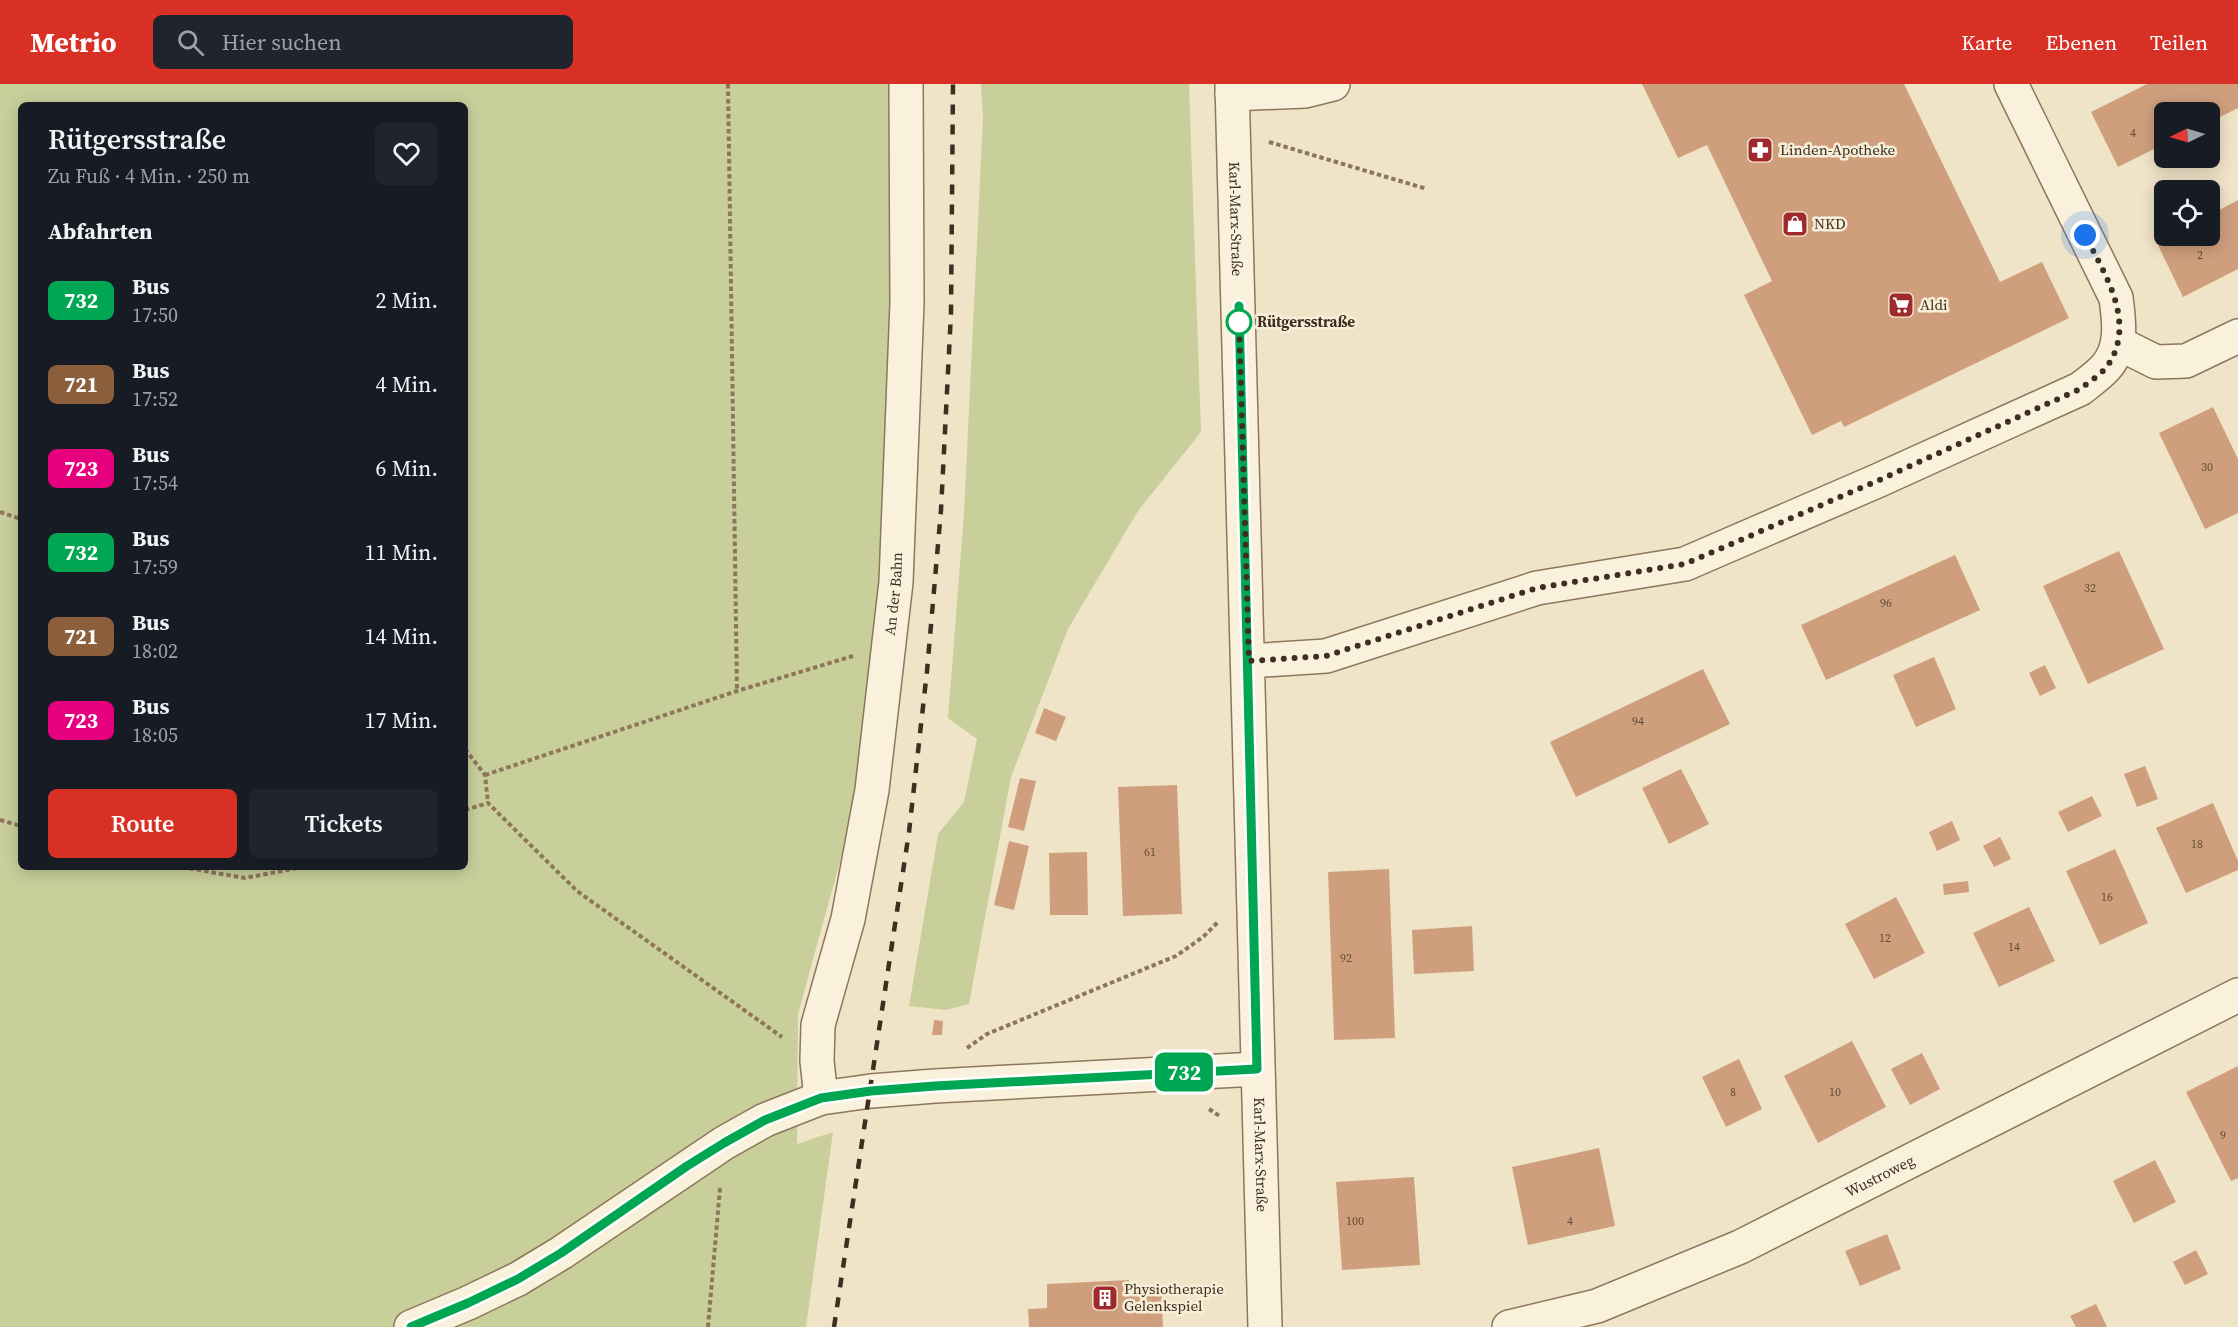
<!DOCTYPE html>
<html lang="de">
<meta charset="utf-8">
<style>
body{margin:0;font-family:"Source Serif 4",serif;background:#20242c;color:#f1f3f6;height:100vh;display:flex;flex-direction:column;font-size:22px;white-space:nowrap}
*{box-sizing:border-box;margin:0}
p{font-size:20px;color:#9ea1a6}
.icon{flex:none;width:33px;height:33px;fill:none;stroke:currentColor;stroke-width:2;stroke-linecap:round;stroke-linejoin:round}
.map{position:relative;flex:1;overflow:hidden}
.side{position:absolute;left:18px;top:18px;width:450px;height:768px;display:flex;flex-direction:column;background:#171b24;border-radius:9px;box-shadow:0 3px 15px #0003}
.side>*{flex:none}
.badge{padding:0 12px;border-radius:9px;font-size:21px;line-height:39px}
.needle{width:39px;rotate:265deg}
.tools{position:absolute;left:2154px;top:18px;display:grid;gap:12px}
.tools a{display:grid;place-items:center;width:66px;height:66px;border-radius:9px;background:#171b24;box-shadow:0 3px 15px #0003;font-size:30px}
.you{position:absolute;width:30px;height:30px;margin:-15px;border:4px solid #fff;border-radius:50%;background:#1a73e8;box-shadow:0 0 0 9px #1a73e833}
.map>.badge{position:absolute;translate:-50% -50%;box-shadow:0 0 0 3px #fff}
h2{padding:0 30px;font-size:22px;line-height:54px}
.round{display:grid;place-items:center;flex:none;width:63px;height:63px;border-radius:9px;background:#20242c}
.summary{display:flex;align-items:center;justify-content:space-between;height:102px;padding:0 30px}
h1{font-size:28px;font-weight:600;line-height:45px}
.primary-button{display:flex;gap:12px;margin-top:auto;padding:12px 30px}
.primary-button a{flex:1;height:69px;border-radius:9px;background:#d93025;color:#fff;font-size:24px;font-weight:600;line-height:69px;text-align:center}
.primary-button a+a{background:#20242c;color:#f1f3f6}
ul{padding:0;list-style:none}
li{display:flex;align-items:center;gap:18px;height:84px;padding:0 30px}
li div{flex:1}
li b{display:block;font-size:22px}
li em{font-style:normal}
li .badge{min-width:66px;font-weight:700;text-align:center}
header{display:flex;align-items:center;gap:36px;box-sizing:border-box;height:84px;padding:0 30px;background:#d93025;color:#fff}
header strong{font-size:28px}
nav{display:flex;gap:33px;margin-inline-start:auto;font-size:21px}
.search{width:420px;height:54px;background:#20242c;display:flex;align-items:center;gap:15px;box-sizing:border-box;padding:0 21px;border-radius:9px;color:#9ea1a6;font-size:22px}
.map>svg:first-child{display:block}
.green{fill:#c9cf9b;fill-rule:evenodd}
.building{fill:#cf9f7d}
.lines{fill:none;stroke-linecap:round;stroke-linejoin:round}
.minor-casing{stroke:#8d765c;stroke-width:36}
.path{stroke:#8d765c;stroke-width:4;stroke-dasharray:4.5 3;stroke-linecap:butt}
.minor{stroke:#faf1dc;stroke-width:33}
.rail{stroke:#3d2e20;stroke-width:4.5;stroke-dasharray:10 10;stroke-linecap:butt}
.line-casing{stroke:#fff;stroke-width:14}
.line{stroke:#00a651;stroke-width:9}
.walk{stroke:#3d2e20;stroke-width:6;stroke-dasharray:0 10.8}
.stop-dot{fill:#fff;stroke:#00a651;stroke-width:3}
.labels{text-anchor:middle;stroke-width:5;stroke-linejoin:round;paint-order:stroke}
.number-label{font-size:12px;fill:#624a37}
.poi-label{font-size:15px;fill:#3d2e20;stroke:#f7eed8;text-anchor:start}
.street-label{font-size:15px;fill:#3d2e20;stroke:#f7eed8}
.stop-label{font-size:15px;font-weight:bold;fill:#3d2e20;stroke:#f7eed8;text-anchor:start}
</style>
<header>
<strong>Metrio</strong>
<div class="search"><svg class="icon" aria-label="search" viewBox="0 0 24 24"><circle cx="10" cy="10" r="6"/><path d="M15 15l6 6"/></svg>Hier suchen</div>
<nav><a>Karte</a><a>Ebenen</a><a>Teilen</a></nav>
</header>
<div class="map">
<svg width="2238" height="1243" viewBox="0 0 2238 1243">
<rect width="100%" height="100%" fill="#f0e4c8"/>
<g class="green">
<path d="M 0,0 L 892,0 L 894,217 L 879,500 L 860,705 L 798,930 L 797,1060 L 833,1048 L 806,1243 L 0,1243 ZM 21,21 L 465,21 L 465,783 L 21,783 Z"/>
<polygon points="981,0 1189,0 1201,348 1138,427 1068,545 1011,693 969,920 946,926 909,922 938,750 964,718 977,655 948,634 964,429 983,33"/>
</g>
<g class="building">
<polygon points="1642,0 1904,0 2000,198 2042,178 2069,234 1844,343 1841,337 1812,351 1744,211 1772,197 1707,61 1678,74"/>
<polygon points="2147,0 2238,0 2238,24 2210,38 2210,28 2164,28 2164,60 2118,83 2091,28"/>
<polygon points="2238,116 2238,185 2183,213 2156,157 2167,152 2210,152 2210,131"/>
<polygon points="2213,323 2238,375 2238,429 2205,445 2159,349"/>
<polygon points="2119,467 2164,565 2088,600 2043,502"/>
<polygon points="1955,471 1980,526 1826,596 1801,541"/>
<polygon points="1934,573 1956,625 1916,643 1893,591"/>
<polygon points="2045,581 2056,604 2040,612 2029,589"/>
<polygon points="1703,585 1730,640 1576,713 1550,658"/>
<polygon points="1044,624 1066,633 1056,657 1035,649"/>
<polygon points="2145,682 2158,715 2137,723 2124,690"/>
<polygon points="1681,685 1709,740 1669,760 1642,704"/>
<polygon points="1020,694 1036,697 1024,747 1008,743"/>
<polygon points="1177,701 1182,830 1123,832 1118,703"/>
<polygon points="2092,712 2102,732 2068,748 2058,728"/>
<polygon points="2213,719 2238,777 2238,786 2186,809 2156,744"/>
<polygon points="1952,737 1960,756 1937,767 1929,748"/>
<polygon points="2000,753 2011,775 1994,783 1983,762"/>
<polygon points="1009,757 1029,762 1014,826 994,821"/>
<polygon points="2115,765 2148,839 2100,861 2066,787"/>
<polygon points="1087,768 1088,831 1050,831 1049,769"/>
<polygon points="1389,785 1395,954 1334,956 1328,788"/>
<polygon points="1968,797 1969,808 1944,811 1943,800"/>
<polygon points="1896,813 1925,869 1874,895 1845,840"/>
<polygon points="2029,823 2055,877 1999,903 1973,849"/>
<polygon points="1472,842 1474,887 1414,890 1412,846"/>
<polygon points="934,936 943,937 942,951 932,951"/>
<polygon points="1852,957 1886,1023 1818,1059 1784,992"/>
<polygon points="1922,969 1940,1005 1910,1021 1891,985"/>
<polygon points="1739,975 1762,1025 1726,1043 1702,993"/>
<polygon points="2238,982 2238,1094 2231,1097 2186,1008"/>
<polygon points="1599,1064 1615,1142 1528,1161 1512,1083"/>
<polygon points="2155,1076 2176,1118 2134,1139 2113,1097"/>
<polygon points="1414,1093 1420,1181 1342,1186 1336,1098"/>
<polygon points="1887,1150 1901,1185 1860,1202 1845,1167"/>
<polygon points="2196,1166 2208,1190 2185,1201 2173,1178"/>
<polygon points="1129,1196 1130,1205 1161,1204 1163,1243 1029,1243 1028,1225 1047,1224 1047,1200"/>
<polygon points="2096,1220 2107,1243 2076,1243 2070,1232"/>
</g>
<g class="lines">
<g class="minor-casing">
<g id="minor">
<path id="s1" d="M 1232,0 L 1265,1243"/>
<polyline points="1232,10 1305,7 1333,0"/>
<polyline points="2118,259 2156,278 2186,277 2238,252"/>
<path d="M 1249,577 L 1326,572 L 1537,504 L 1685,480 L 1877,397 L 2080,305 C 2089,298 2099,291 2106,283 C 2123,264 2119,236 2116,214 L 2011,0"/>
<path id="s2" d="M 821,1014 L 817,977 L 818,941 L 848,835 L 872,706 L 896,498 L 907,219 L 906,0"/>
<polyline points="411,1243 468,1219 518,1195 561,1169 724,1059 765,1036 821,1014 871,1007 935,1002 1257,985"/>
<path id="s3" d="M 1509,1243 L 1597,1222 L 1740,1163 L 2238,911"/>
</g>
</g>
<g class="path">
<polyline points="728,0 737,607"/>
<polyline points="1269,58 1427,105"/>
<polyline points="0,428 21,435"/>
<polyline points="465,665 485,691 488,719"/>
<polyline points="485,691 737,607 853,572"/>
<polyline points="465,726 488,719 577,807 782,953"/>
<polyline points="0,736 21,742"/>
<polyline points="182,783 245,794 303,783"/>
<polyline points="967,964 987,950 1176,872 1203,853 1218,838"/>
<polyline points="1209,1025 1221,1033"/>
<polyline points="708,1243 720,1104"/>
</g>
<use href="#minor" class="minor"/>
<polyline class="rail" points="834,1243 909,748 927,587 941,426 951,229 953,0"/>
</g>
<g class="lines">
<g class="line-casing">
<polyline id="line" points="411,1243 468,1219 518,1195 561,1169 687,1082 724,1059 765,1036 821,1014 871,1007 935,1002 1257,985 1239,222"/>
</g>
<use href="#line" class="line"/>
<path class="walk" d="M 1239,238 L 1239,236 L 1249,577 L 1326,572 L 1537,504 L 1685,480 L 1877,397 L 2080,305 C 2089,298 2102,290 2108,281 C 2137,238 2104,189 2085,151"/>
</g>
<defs>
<g id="pharmacy-square" transform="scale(1.35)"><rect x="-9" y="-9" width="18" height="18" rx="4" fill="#9e2a2b" stroke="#f7eed8"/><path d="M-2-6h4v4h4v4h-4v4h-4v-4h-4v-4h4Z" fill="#fff"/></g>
<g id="shop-square" transform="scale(1.35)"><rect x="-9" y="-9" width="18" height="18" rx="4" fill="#9e2a2b" stroke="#f7eed8"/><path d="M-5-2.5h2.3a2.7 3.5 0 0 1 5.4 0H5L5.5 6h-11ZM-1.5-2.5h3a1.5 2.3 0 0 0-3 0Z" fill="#fff"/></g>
<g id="supermarket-square" transform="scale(1.35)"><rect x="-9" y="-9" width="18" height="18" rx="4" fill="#9e2a2b" stroke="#f7eed8"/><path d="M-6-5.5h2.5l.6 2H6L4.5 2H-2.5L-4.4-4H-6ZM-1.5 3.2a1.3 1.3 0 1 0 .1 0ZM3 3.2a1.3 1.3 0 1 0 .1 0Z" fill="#fff"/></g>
<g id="building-square" transform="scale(1.35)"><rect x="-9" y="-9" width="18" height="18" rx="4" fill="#9e2a2b" stroke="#f7eed8"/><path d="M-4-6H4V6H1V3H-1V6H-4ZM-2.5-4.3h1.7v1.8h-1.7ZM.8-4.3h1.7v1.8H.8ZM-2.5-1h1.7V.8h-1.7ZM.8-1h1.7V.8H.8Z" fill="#fff"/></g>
</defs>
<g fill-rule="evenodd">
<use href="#pharmacy-square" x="1760" y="66"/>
<use href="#shop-square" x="1795" y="140"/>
<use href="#supermarket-square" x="1901" y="221"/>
<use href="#building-square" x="1105" y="1214"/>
</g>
<circle class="stop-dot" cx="1239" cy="238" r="12"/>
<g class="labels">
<g class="number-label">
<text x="2133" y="53">4</text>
<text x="2200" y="175">2</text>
<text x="2207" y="387">30</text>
<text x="2090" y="508">32</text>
<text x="1886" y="523">96</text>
<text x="1638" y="641">94</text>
<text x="2197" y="764">18</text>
<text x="1150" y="772">61</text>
<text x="2107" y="817">16</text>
<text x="1885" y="858">12</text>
<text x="2014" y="867">14</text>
<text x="1346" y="878">92</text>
<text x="1733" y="1012">8</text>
<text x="1835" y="1012">10</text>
<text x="2223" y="1055">9</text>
<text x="1355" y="1141">100</text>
<text x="1570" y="1141">4</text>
</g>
<g class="poi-label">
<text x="1780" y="71">Linden-Apotheke</text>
<text x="1814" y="145">NKD</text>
<text x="1920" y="226">Aldi</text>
<text x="1124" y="1210">Physiotherapie<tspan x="1124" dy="17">Gelenkspiel</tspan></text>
</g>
<g class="street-label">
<text dy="5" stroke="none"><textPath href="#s1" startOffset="135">Karl-Marx-Straße</textPath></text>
<text dy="5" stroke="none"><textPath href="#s2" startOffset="512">An der Bahn</textPath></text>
<text dy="5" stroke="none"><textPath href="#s1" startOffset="1071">Karl-Marx-Straße</textPath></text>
<text dy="5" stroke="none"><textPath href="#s3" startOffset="402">Wustroweg</textPath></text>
</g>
<g class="stop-label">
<text x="1257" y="243">Rütgersstraße</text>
</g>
</g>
</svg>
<div class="tools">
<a><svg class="needle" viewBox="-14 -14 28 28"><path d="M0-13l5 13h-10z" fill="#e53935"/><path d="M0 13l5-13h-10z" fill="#9ea1a6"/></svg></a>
<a><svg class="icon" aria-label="locate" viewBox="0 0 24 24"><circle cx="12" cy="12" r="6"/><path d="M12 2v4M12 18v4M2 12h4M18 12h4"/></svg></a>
</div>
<div class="you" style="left:2085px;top:151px"></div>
<b class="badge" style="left:1184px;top:988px;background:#00a651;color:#fff">732</b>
<section class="side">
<div class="summary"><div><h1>Rütgersstraße</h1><p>Zu Fuß · 4 Min. · 250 m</p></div><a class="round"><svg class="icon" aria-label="heart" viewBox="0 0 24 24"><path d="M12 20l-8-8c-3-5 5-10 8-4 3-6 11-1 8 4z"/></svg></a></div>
<h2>Abfahrten</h2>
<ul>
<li><span class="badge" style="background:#00a651;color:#fff">732</span><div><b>Bus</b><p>17:50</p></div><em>2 Min.</em></li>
<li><span class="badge" style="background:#8b5e3c;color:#fff">721</span><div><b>Bus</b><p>17:52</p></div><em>4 Min.</em></li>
<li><span class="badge" style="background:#e6007e;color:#fff">723</span><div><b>Bus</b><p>17:54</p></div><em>6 Min.</em></li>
<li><span class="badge" style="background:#00a651;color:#fff">732</span><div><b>Bus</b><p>17:59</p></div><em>11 Min.</em></li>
<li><span class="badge" style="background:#8b5e3c;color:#fff">721</span><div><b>Bus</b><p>18:02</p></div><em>14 Min.</em></li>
<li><span class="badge" style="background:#e6007e;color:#fff">723</span><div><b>Bus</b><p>18:05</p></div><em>17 Min.</em></li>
</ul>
<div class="primary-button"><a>Route</a><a>Tickets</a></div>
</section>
</div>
